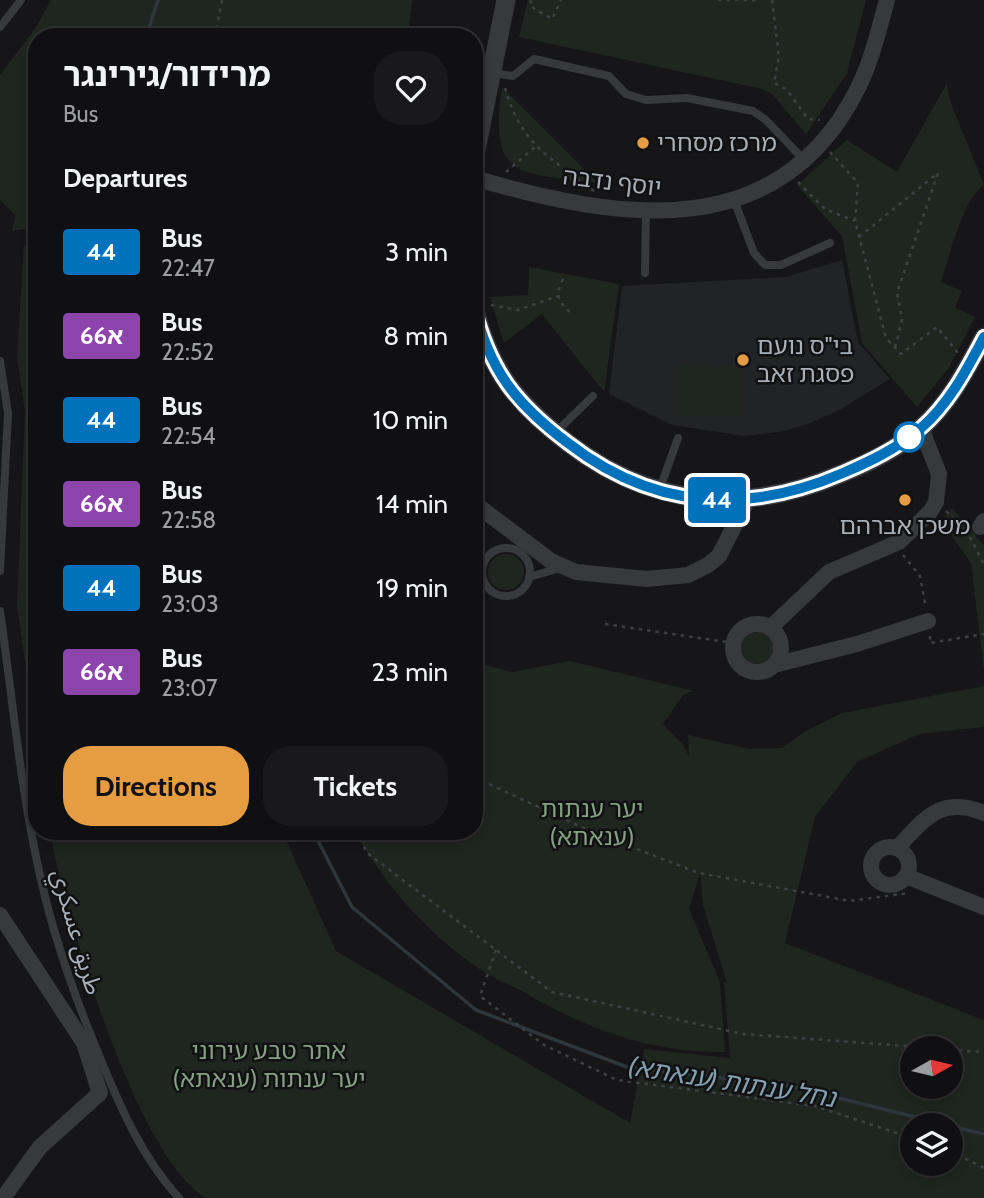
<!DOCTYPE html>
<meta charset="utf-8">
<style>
body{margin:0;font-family:Cabin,"Noto Sans Arabic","Noto Sans Hebrew",sans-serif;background:#19191b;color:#f1f3f6;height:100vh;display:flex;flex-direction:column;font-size:26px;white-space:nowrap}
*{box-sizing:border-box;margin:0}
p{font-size:23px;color:#9c9d9f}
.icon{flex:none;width:38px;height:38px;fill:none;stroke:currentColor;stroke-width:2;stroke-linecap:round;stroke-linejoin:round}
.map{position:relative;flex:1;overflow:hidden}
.drawer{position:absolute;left:28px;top:28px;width:455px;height:812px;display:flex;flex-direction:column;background:#101012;border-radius:28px;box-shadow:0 4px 10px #0003,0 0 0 2px #303032}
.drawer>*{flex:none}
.badge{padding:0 14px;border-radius:5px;font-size:24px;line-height:46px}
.needle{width:46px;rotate:82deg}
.buttons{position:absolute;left:900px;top:1036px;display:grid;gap:14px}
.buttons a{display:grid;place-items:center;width:63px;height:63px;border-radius:50%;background:#101012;box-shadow:0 4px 10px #0003,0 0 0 2px #303032;font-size:35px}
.map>.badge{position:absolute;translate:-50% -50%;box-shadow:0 0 0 4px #fff}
h2{padding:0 35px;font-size:26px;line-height:63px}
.round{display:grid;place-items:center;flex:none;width:74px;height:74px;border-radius:28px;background:#19191b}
.head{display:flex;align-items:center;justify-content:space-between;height:119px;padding:0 35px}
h1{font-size:33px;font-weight:700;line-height:52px}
.button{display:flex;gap:14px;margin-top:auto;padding:14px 35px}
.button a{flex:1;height:80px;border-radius:28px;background:#e69c40;color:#111;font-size:28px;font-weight:700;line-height:80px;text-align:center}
.button a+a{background:#19191b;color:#f1f3f6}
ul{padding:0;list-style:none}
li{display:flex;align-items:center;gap:21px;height:84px;padding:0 35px}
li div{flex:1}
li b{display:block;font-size:26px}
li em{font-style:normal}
li .badge{min-width:77px;font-weight:700;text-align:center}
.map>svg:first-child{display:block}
.built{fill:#222325}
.green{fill:#1f261f;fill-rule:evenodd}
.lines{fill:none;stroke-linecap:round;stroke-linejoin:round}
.stream{stroke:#2d363b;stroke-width:3.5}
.path{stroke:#3e4044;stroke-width:2.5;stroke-dasharray:3.5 5;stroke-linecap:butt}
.service{stroke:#37393d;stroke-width:8}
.minor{stroke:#37393d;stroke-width:16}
.tertiary{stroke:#37393d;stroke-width:19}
.line-casing{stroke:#fff;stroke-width:16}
.line{stroke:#0072bc;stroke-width:10}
.poi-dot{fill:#e69c40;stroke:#111113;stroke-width:2.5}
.stop-dot{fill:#fff;stroke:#0072bc;stroke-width:3.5}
.labels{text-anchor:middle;stroke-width:5;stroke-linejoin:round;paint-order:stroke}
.poi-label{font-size:24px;fill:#a9afb7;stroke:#111113;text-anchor:start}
.street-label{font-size:24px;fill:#a9afb7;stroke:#111113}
.park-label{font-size:24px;fill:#83a181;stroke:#111113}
.water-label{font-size:26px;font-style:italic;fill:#82a0b0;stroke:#111113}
</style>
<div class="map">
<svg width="984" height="1198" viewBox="0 0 984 1198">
<rect width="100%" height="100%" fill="#161618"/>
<polygon class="built" points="842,260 858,342 890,379 841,409 808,424 780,432 744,436 672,425 609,394 622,286 786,277"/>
<g class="green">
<polygon points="51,0 412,0 408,37 37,37 37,227 12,231 16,216 0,200 0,75 37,26"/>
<polygon points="528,0 866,0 847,73 806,134 772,94 762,89 519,37"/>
<path d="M 947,83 L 950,101 L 984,185 C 962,200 950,255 941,282 L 962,291 L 955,308 L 975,317 L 948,369 L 917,407 L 862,343 L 842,236 L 797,185 L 847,140 L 897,172 Z"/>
<path d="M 502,87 L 598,183 C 517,172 489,181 502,87 Z"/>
<polygon points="37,243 37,743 17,607 25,412 17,357 24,245"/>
<polygon points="529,267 619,284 604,392 542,314 504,343 490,297 528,295"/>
<polygon points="676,366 741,367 741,417 676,417"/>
<polygon points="952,508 984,545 984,671 971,563 941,521"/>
<circle cx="506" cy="572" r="18"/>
<circle cx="757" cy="648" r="16"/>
<path d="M 570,661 L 694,691 L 683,695 L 663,724 L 683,745 L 689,756 L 688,735 L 750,749 L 782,748 L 804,732 L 842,713 L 984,686 L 984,727 L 919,734 L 857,762 L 815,817 L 785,943 L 984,1020 L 984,1198 L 206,1198 C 137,1159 63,910 50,831 L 282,831 L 336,951 L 630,1123 L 644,1049 L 730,1058 L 724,982 L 727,983 L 703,905 L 700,873 L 689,909 L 720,982 L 725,1052 C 652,1053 589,1030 527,994 C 515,987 501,982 489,975 C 434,941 386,888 355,831 L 474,831 L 474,662 L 512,672 ZM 950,1048 L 950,1087 L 912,1087 L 912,1048 ZM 912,1125 L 950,1125 L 950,1164 L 912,1164 Z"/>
</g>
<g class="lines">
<g class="stream">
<polyline points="146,37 158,0"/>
<polyline points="313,831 352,907 476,1010 627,1067 790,1086 948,1125"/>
<polyline points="950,1126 984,1134"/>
</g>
<g class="path">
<polyline points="531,0 530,6 552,19 561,0"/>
<polyline points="718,0 756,0"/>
<polyline points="772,0 779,57 774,83 787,90 808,119 820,120"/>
<polyline points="215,37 222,0"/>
<path d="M 505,88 C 521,144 549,157 594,191"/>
<polyline points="830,152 858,183 855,221 886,338 901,354 937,327 958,353"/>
<polyline points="506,172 535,147"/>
<polyline points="798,182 825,209 855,221"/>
<polyline points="859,237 938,173 897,293 902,319 895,348"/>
<path d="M 563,279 C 555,294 558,302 570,312"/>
<polyline points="491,305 518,310 558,296"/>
<polyline points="946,511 966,531"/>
<polyline points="970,537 984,564"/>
<polyline points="903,555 920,576 926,608"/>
<polyline points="605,624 733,643"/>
<polyline points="930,636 930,643 984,634"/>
<polyline points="474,777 590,831 699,873 850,901 908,893"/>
<polyline points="357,831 367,853 552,992 743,1034 933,1048"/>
<polyline points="496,950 480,996 544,1045 617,1080 815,1106 912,1138"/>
<polyline points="950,1050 984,1052"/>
<polyline points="950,1151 984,1168"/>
</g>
<g class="service">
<polyline points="0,27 21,0"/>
<polyline points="493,73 513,76 534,59 609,76 626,94 646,100 687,98 753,111 766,120 803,159"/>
<polyline points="734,200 754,253 765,265 781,265 830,243"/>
<polyline points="645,273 646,211"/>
<polyline points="0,361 8,413 0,571"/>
<polyline points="555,433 593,396"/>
<polyline points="659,491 678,438"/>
<circle cx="506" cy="572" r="24"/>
<polyline points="529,577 560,568"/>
<path d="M 0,611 C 13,702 21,795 42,884 C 56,945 77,1003 101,1060 C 121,1109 143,1159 179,1198"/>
</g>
<g class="minor">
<path d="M 474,178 C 617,220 780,248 859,86 C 872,59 879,29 887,0"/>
<polyline points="474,503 551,561 576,572 647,579 688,575 708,565 719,556 747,501"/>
<polyline points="980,527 984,521"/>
<circle cx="757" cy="648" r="24"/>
<polyline points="770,628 829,572 899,542 930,512 936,502 939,474 921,428"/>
<polyline points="774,665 857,644 928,621"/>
<circle cx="890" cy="866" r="19"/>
<path d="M 897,848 C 925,819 940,795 984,813"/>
<polyline points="906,876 984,907"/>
<polyline points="0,915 84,1043 100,1093 40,1147 3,1198"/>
</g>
<g class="tertiary">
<polyline points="474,160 506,0"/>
<path d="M 474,307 C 490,371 517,404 568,443 C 653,508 746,515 843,473 C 871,462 898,448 921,428 C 949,404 967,369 984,337"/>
</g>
</g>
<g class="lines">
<g class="line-casing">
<path id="line" d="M 474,307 C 490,371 516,404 568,443 C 653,509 746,515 843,473 C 871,461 898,448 921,428 C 949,404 967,369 984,337"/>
</g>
<use href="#line" class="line"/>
</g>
<g class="poi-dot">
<circle cx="643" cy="143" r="7"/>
<circle cx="743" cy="360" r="7"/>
<circle cx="905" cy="500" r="7"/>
</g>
<circle class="stop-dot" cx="909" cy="437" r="14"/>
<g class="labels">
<g class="poi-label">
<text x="657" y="151">מרכז מסחרי</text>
<text x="757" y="354">בי"ס נועם<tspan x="757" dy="28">פסגת זאב</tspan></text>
<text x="905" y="534" text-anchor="middle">משכן אברהם</text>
</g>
<g class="street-label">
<text transform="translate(612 182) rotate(7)" y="8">יוסף נדבה</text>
<text transform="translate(77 932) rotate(74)" y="8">طريق عسكري</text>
</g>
<g class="park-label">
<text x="592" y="817">יער ענתות<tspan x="592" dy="28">(ענאתא)</tspan></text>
<text x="269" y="1059">אתר טבע עירוני<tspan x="269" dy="28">יער ענתות (ענאתא)</tspan></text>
</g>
<g class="water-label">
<text transform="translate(732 1082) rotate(9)" y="9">נחל ענתות (ענאתא)</text>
</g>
</g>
</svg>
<div class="buttons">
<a><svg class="needle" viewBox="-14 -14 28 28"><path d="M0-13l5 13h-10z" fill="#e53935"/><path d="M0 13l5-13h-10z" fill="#9c9d9f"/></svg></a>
<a><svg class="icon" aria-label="layers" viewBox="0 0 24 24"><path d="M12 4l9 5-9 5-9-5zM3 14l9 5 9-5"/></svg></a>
</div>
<b class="badge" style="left:717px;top:500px;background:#0072bc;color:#fff">44</b>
<section class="drawer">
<div class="head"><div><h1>מרידור/גירינגר</h1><p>Bus</p></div><a class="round"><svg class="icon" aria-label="heart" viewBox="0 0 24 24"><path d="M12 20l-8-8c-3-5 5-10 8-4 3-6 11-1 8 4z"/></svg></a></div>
<h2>Departures</h2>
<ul>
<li><span class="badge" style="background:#0072bc;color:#fff">44</span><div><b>Bus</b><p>22:47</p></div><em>3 min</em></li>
<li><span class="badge" style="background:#8e44ad;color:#fff">66א</span><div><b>Bus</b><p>22:52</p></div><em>8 min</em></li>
<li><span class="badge" style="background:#0072bc;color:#fff">44</span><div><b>Bus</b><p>22:54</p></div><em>10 min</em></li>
<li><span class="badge" style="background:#8e44ad;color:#fff">66א</span><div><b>Bus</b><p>22:58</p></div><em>14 min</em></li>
<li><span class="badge" style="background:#0072bc;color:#fff">44</span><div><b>Bus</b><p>23:03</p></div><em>19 min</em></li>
<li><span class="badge" style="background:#8e44ad;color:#fff">66א</span><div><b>Bus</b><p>23:07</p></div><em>23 min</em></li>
</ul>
<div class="button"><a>Directions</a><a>Tickets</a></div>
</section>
</div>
